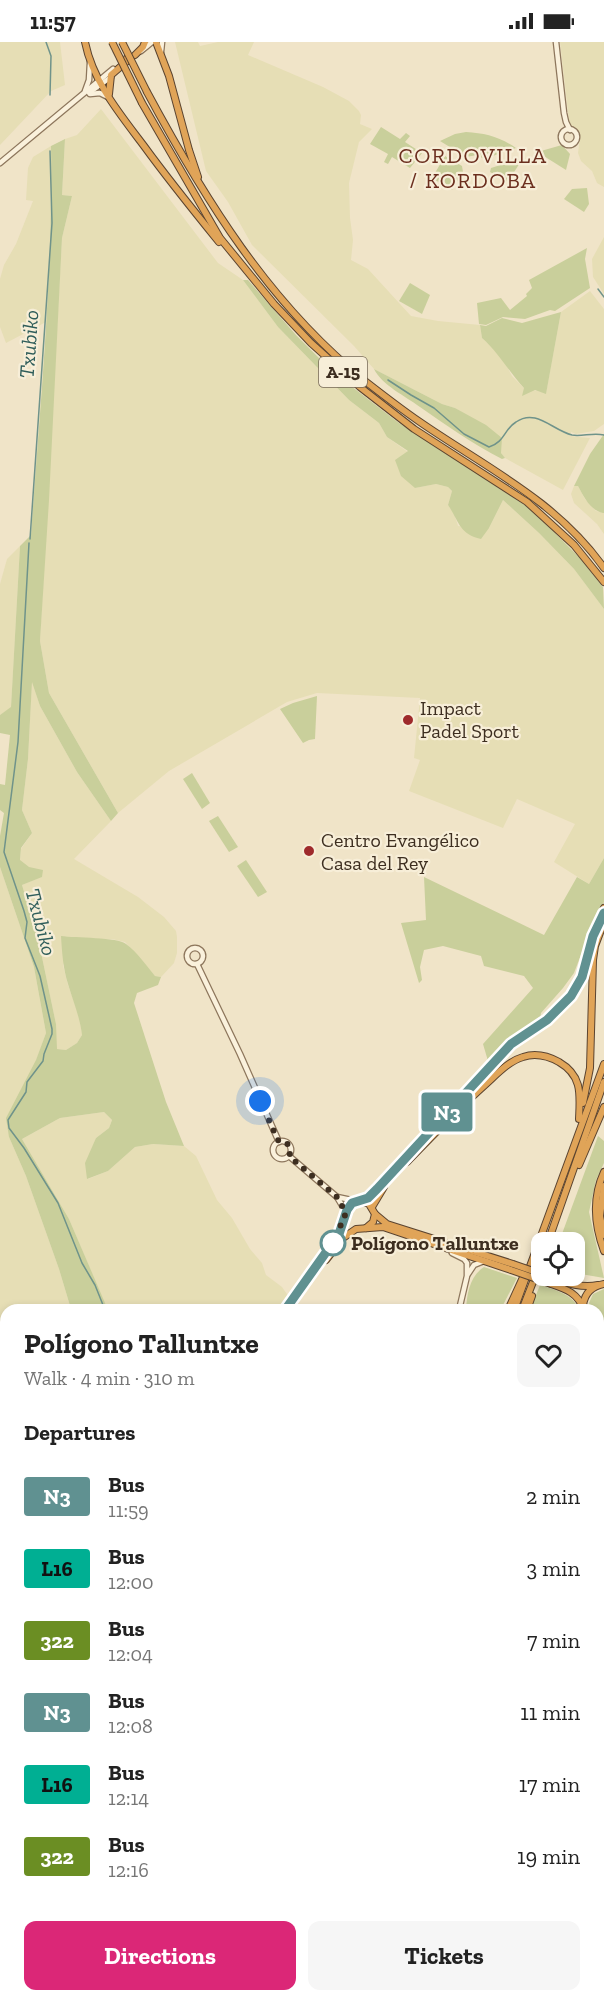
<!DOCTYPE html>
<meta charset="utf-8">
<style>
body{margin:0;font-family:"Zilla Slab",serif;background:#f6f6f6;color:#222;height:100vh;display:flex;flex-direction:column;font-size:22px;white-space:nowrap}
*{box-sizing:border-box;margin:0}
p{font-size:20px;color:#767676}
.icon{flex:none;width:33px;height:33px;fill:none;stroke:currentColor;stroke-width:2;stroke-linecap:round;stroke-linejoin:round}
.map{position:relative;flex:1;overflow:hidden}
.drawer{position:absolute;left:0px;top:1262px;width:604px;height:698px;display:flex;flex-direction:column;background:#fff;border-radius:18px 18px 0 0;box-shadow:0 3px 9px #0003}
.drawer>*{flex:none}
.badge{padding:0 12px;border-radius:4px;font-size:21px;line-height:39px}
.buttons{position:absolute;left:531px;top:1190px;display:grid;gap:12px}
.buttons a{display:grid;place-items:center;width:54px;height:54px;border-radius:12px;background:#fff;box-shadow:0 3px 9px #0003;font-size:30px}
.you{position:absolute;width:30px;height:30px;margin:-15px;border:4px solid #fff;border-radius:50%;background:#1a73e8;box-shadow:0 0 0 9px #1a73e833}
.map>.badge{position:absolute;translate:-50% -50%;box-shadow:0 0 0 3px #fff}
h2{padding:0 24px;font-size:22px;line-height:54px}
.round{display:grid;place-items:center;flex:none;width:63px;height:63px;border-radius:12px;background:#f6f6f6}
.overview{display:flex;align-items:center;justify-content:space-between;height:102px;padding:0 24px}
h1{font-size:28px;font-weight:700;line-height:45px}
.button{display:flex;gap:12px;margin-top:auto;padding:12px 24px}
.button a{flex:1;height:69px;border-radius:12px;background:#db2777;color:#fff;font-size:24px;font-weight:700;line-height:69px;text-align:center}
.button a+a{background:#f6f6f6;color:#222}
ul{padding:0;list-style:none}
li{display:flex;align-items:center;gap:18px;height:72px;padding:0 24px}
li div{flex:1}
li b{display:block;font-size:22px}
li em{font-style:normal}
li .badge{min-width:66px;font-weight:700;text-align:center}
.status{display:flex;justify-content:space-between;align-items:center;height:42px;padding:0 30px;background:#fff;direction:ltr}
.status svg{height:16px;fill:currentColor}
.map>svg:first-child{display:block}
.farmland{fill:#e6deb5}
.green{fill:#c9cf9b}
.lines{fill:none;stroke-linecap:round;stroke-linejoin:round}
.stream{stroke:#6f938a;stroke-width:1.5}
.minor-casing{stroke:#8d765c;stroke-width:7}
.highway-casing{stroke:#5b4430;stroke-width:8}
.minor{stroke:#faf1dc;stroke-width:4.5}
.highway{stroke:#e0a458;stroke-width:6}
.highway-bridge-casing{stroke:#5b4430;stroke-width:8;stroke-linecap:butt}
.highway-bridge{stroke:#e0a458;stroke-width:6}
.line-casing{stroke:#fff;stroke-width:14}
.line{stroke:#609191;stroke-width:9}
.walk{stroke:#3d2e20;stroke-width:6;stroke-dasharray:0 10.8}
.poi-dot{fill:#9e2a2b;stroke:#f7eed8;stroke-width:2}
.stop-dot{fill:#fff;stroke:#609191;stroke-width:3}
.labels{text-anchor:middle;stroke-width:4.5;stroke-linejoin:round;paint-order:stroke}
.shield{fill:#f7eed8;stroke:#756857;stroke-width:1.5}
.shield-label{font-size:18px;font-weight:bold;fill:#3d2e20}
.poi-label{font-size:20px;fill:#3d2e20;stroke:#f7eed8;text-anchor:start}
.stop-label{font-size:20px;font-weight:bold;fill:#3d2e20;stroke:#f7eed8;text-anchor:start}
.water-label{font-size:21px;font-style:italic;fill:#2f5d5a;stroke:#f7eed8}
.quarter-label{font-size:22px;letter-spacing:1.5px;fill:#6b2e1e;stroke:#f7eed8}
</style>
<div class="status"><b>11:57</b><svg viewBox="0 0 49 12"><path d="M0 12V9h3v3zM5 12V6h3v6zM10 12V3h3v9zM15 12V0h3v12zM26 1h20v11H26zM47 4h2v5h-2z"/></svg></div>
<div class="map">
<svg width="604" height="1958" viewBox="0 0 604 1958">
<rect width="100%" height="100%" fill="#f0e4c8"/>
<g class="farmland">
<polygon points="0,0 60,0 65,43 51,49 0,103"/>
<polygon points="175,0 198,0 200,4 218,0 254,0 248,13 323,45 349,59 359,69 361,73 360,82 372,87 359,100 349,141 350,176 353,198 351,218 368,227 411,274 438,279 480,283 482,296 492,305 504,319 512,334 524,346 546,351 561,270 590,249 604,267 604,382 594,389 576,392 571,390 570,394 590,396 563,448 505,416 468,374 455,366 442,362 374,327 354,304 252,203 228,160 206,129"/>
<polygon points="560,0 604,0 604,145 597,141 592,129 581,119 578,111 580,95 576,88 570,84 569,79"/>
<polygon points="101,67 218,221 243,238 278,285 349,358 379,381 387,395 408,410 403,413 415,446 436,442 448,445 452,449 448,463 454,471 458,484 489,486 503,458 539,491 574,527 604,567 604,816 589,842 554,820 575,782 517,757 503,786 409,749 420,718 414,716 420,656 317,651 287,660 169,729 118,771 49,651 40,599 62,196 72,154 62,153 65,97 77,93"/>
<polygon points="51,104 52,159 46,280 6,301 0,285 0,237 4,223 16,202 33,159 26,158 28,126 33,115"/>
<polygon points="604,195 604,252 593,235 592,217"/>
<polygon points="574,444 578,444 585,457 596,469 604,471 604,492 597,482 574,461 571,452"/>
<polygon points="20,504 11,666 0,673 0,542 7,517"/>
<polygon points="32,638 40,664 77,730 111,779 74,817 138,855 164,875 176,889 177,895 177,911 174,921 161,935 155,934 125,900 112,897 77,897 63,923 68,943 81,978 82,993 77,1001 66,1008 56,1007 56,982 38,896 22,843 41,835 20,819 21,807 32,791 22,768 28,717"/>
<polygon points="0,825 34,925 46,991 9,1095 26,1134 59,1227 71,1267 6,1268 6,1402 0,1401"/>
<polygon points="104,1070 112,1078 109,1086 96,1096 88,1137 108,1129 135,1105 153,1102 184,1104 196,1114 217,1158 232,1176 250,1207 262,1221 266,1233 282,1245 289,1255 280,1267 107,1267 69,1177 22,1097 60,1076"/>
<polygon points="0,1428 6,1430 6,1532 0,1531"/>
<polygon points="604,1665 604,1958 372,1958 358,1953 598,1953 598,1671"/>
<polygon points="233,1953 339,1953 353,1958 230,1958"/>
</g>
<g class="green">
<polygon points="381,85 400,97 406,91 410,94 405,100 422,111 410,126 392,115 388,122 384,120 388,112 370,102"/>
<path d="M 466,90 C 485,91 500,95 516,106 L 484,117 L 477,113 L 466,115 L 440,99 L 455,92 Z"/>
<path d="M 65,97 L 62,153 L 72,154 L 62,196 L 49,458 L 40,599 L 49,651 L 118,771 L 111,779 L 77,730 L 40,664 L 32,640 L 28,717 L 22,768 L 32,791 L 21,806 L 20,818 L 29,825 L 43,828 L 42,835 L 22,843 L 38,896 L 56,982 L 57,1007 L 66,1008 L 77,1001 L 82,993 C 80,975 73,959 68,942 C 63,926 62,910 61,894 C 75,896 118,895 126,902 C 137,910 146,923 155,934 L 161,935 L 158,943 L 137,951 L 134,961 L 166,1060 L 184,1104 L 153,1102 L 135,1105 L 108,1129 L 87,1137 L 85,1121 L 96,1096 L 109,1086 L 112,1078 L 104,1070 L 60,1076 L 22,1097 L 69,1177 L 108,1268 L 71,1267 L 59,1227 L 26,1134 L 9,1095 L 6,1076 L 36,1018 L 46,991 L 34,925 L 0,825 L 0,794 L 4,771 L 0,768 L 0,742 L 5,743 L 10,693 L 0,691 L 0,673 L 11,665 L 20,504 L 31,493 C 40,364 53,234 51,104 Z"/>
<polygon points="562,103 570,112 566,128 539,111 541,109"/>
<polygon points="445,114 462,124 463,130 452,148 432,136"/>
<polygon points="519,117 521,119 508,140 490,130 491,126"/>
<polygon points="587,146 589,162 584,170 564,157 572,147"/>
<polygon points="587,206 585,217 590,246 555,269 550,268 525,277 503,275 486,283 479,282 477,261 501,256 510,268 527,254 526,252 532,246 529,238"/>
<path d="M 243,238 L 248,238 L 296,293 L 319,316 L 351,344 L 399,381 L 526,464 L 550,486 L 581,517 L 603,545 L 604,567 L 574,527 L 539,491 L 503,458 L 489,486 L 481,497 C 459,492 459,479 448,463 L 452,449 L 448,445 L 436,442 L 415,446 L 401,434 L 395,418 L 408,409 L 387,395 L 379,381 L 349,358 L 278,285 Z"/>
<polygon points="410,241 430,253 422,272 399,259"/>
<path d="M 561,270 L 546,352 L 535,348 L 522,354 L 524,346 C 509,330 499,311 482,296 L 480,283 L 486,284 L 502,276 L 522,281 Z"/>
<path d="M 374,327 L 442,362 L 455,366 L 486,383 L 502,396 L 501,411 L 505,416 L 502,417 C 473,402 447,384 420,365 C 405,354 382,343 374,327 Z"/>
<path d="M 604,392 L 604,471 L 603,471 C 590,468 584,455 578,444 L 574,444 L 590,412 Z"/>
<polygon points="317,654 315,697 309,698 303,701 280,667 293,661"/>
<polygon points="192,731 210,761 202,767 183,737"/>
<polygon points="218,774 238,805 229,810 209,779"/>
<polygon points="604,816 604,860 595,876 574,931 563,946 541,971 540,977 516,993 488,1019 483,1002 533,946 524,934 484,924 481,914 443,904 424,908 420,925 422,938 419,941 401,881 426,878 424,835 544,893 577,835 589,842"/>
<polygon points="246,818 267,850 258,855 237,824"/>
<polygon points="598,1094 604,1099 604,1121 596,1138 589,1170 604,1236 575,1231 574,1200 559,1200"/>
<path d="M 484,1225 L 517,1236 L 501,1267 L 466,1267 C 467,1251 470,1234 484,1225 Z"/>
<path d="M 540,1243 C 553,1247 575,1253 578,1267 L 530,1268 Z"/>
<polygon points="604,1247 604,1278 599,1277 598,1268 590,1267 589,1261 593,1252"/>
<polygon points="42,1953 233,1953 230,1958 38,1958"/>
</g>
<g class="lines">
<g class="stream">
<polyline points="46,0 51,14 50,53"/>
<polyline points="598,247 604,255"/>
<path d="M 388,338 L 411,353 L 434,366 L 464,392 L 489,405 C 505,400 504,387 516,380 C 536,366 552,388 572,393 C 582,395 593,390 604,393"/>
<polyline points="30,497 52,181 50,109"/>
<polyline points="29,501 18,700 4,810 24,869 27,880 25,896 40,934 52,987 52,992 44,1012 43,1019 27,1040 26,1050 8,1078 9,1086 24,1106 58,1161 82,1221 95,1243 105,1268"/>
<polyline points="598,1671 604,1665"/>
<polyline points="460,1953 462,1958"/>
</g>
<g class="minor-casing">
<g id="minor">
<polyline points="556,0 564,71 566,80 570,88"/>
<polyline points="141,9 152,0"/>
<polyline points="161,10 162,0"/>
<polyline points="85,49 89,38 90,20"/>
<polyline points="89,51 111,35"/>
<polyline points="90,52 100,51 108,55"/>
<circle cx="569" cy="95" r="8"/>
<polyline points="0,121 113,27"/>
<circle cx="195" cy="914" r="8"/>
<polyline points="197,922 240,1012 279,1100"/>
<circle cx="282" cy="1108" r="9"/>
<polyline points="289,1114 337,1155 346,1170"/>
<polyline points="337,1155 356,1159"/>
<polyline points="452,1211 464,1217 467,1221 467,1234 459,1268"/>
<polyline points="468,1232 474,1223 484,1219"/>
<polyline points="598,1330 604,1329"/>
<polyline points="0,1414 6,1415"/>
<polyline points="598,1611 604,1615"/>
<polyline points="0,1706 6,1711"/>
<polyline points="0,1848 6,1851"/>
</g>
</g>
<g class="highway-casing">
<g id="highway">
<path d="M 85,0 C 93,40 120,72 144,104 C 168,137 193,168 219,200"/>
<polyline points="156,0 169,34 189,108 198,135"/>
<polyline points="135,13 143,5 145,0"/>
<path d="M 147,50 C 204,156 269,262 365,339 C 383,353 401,367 420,380 C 485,425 557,459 604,526"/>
<polyline points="109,52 111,33 126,20 127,16"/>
<polyline points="142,61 220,196 274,262 311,301 360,345 414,387 527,460 574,503 604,540"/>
<polyline points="583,1061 590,1026 593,918 595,904 604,880"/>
<path d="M 407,1120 C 433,1093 458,1067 486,1042 C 497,1032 509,1019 523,1015 C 535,1011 548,1014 559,1020 C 583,1034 580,1053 579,1077"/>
<polyline points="579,1123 604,1065"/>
<path d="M 604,1130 C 592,1156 594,1182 604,1209"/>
<polyline points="604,1144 600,1174 604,1193"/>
<polyline points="361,1159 369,1162 375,1172 373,1180 366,1186"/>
<polyline points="372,1165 384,1145"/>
<polyline points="375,1172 387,1182 513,1222"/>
<polyline points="548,1200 604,1040"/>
<polyline points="326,1218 343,1196 356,1187 383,1185 511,1228"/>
<path d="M 544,1233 C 562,1239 579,1247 598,1243"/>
<path d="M 551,1242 C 566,1247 578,1251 584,1268"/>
<path d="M 583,1263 C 585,1251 592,1244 604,1242"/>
<path d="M 284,1268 L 339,1192 L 347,1168 L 352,1162 L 368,1156 C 417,1107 459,1052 509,1004 C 529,984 556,976 573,952 C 591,926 589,893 604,866"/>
<polyline points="508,1268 525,1231"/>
<polyline points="514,1268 604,1022"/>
<polyline points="522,1268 542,1217"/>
<polyline points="527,1268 532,1254"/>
<polyline points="598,1288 604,1285"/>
<polyline points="598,1296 604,1294"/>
<polyline points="0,1658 6,1650"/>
<polyline points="0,1887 6,1882"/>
<polyline points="0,1902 6,1895"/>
<polyline points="0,1919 6,1911"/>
<polyline points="0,1935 6,1928"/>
</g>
</g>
<use href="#minor" class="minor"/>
<use href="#highway" class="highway"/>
<g class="highway-bridge-casing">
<g id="highway-bridge">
<polyline points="112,0 142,61"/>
<polyline points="122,0 147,50"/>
<polyline points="513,1222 542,1232"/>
<polyline points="511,1228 551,1242"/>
</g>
</g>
<use href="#highway-bridge" class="highway-bridge"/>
</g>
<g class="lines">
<g class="line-casing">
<polyline id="line" points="285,1268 339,1192 347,1168 352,1161 368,1156 377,1147 511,1002 547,978 571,954 582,935 593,894 604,871"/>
</g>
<use href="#line" class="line"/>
<path class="walk" d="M 260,1059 L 279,1100 C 288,1099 293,1106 289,1114 L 337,1155 L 346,1171 L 333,1201"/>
</g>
<g class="poi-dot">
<circle cx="408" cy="678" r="6"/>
<circle cx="309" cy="809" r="6"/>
</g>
<circle class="stop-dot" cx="333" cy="1201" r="12"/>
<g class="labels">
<rect class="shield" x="319" y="315" width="48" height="30" rx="4.5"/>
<g class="shield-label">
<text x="343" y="336">A-15</text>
</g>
<g class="poi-label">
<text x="420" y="673">Impact<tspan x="420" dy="23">Padel Sport</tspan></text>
<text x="321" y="805">Centro Evangélico<tspan x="321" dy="23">Casa del Rey</tspan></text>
</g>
<g class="stop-label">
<text x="351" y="1208">Polígono Talluntxe</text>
</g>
<g class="water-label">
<text transform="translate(29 302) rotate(-86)" y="7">Txubiko</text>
<text transform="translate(41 880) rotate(75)" y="7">Txubiko</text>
</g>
<g class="quarter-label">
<text x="473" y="121">CORDOVILLA<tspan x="473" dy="25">/ KORDOBA</tspan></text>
</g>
</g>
</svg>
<div class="buttons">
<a><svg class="icon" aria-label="locate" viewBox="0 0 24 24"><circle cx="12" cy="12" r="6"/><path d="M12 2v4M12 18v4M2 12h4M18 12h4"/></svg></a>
</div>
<div class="you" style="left:260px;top:1059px"></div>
<b class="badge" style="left:447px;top:1070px;background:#609191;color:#fff">N3</b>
<section class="drawer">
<div class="overview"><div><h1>Polígono Talluntxe</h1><p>Walk · 4 min · 310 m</p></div><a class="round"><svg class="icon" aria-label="heart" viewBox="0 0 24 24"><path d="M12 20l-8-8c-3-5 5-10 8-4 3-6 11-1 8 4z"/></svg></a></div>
<h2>Departures</h2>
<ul>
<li><span class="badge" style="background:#609191;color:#fff">N3</span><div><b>Bus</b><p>11:59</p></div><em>2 min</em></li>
<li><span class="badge" style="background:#00af93;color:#111">L16</span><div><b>Bus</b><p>12:00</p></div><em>3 min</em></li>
<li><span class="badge" style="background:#6b8e23;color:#fff">322</span><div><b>Bus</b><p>12:04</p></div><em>7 min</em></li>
<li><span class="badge" style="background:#609191;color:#fff">N3</span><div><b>Bus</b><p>12:08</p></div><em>11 min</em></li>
<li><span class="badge" style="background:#00af93;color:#111">L16</span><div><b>Bus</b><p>12:14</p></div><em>17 min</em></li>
<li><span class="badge" style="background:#6b8e23;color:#fff">322</span><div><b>Bus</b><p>12:16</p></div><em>19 min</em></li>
</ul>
<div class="button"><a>Directions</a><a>Tickets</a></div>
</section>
</div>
